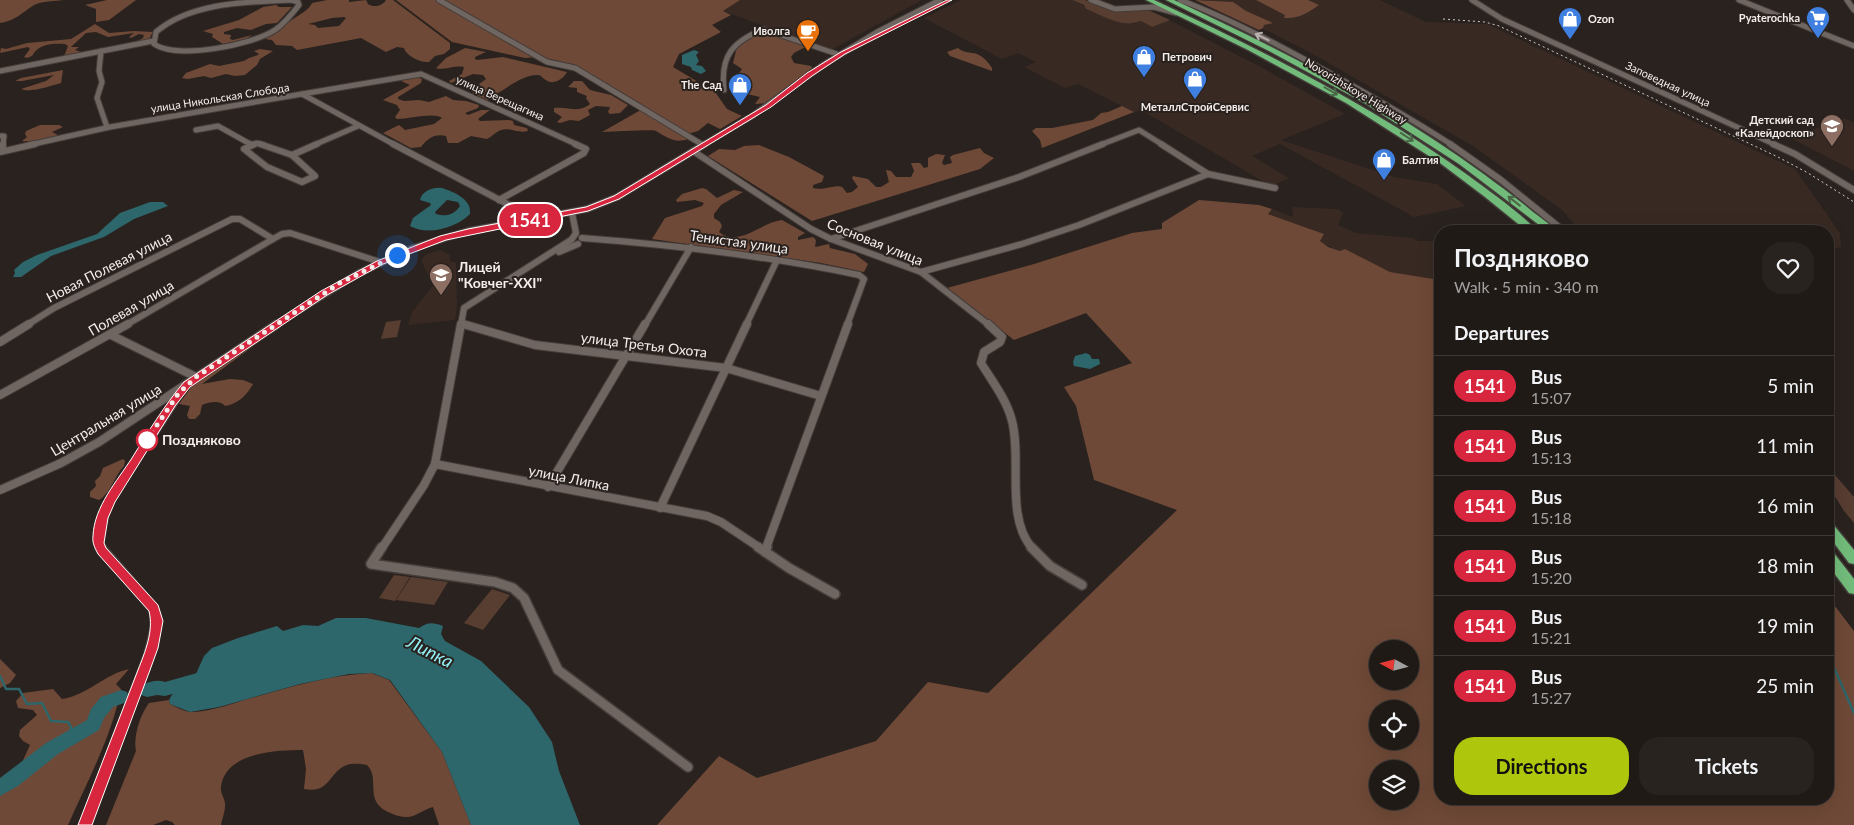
<!DOCTYPE html>
<meta charset="utf-8">
<style>
body{margin:0;font-family:Lato,sans-serif;background:#28231f;color:#f1f3f6;height:100vh;display:flex;flex-direction:column;font-size:19px;white-space:nowrap}
*{box-sizing:border-box;margin:0}
p{font-size:16px;color:#a2a1a1}
.icon{flex:none;width:28px;height:28px;fill:none;stroke:currentColor;stroke-width:2;stroke-linecap:round;stroke-linejoin:round}
.map{position:relative;flex:1;overflow:hidden}
.details{position:absolute;left:1434px;top:225px;width:400px;height:580px;display:flex;flex-direction:column;background:#201a16;border-radius:20px;box-shadow:0 5px 20px #0002,0 0 0 1px #3d3835}
.details>*{flex:none}
.badge{padding:0 10px;border-radius:16px;font-size:18px;line-height:32px}
.needle{width:32px;rotate:277deg}
.tools{position:absolute;left:1369px;top:640px;display:grid;gap:10px}
.tools a{display:grid;place-items:center;width:50px;height:50px;border-radius:50%;background:#201a16;box-shadow:0 5px 20px #0002,0 0 0 1px #3d3835;font-size:25px}
.you{position:absolute;width:25px;height:25px;margin:-12px;border:4px solid #fff;border-radius:50%;background:#1a73e8;box-shadow:0 0 0 8px #1a73e833}
.map>.badge{position:absolute;translate:-50% -50%;box-shadow:0 0 0 2px #fff}
h2{padding:0 20px;font-size:19px;line-height:45px}
.round{display:grid;place-items:center;flex:none;width:52px;height:52px;border-radius:20px;background:#28231f}
.head{display:flex;align-items:center;justify-content:space-between;height:85px;padding:0 20px}
h1{font-size:24px;font-weight:700;line-height:38px}
.primary-button{display:flex;gap:10px;margin-top:auto;padding:10px 20px}
.primary-button a{flex:1;height:58px;border-radius:20px;background:#aec60b;color:#111;font-size:20px;font-weight:700;line-height:58px;text-align:center}
.primary-button a+a{background:#28231f;color:#f1f3f6}
ul{padding:0;list-style:none}
li{display:flex;align-items:center;gap:15px;height:60px;padding:0 20px;border-top:1px solid #3d3835}
li div{flex:1}
li b{display:block;font-size:19px}
li em{font-style:normal}
li .badge{min-width:55px;font-weight:700;text-align:center}
.map>svg:first-child{display:block}
.built{fill:#382a23}
.green{fill:#583d31}
.forest{fill:#6f4937;fill-rule:evenodd}
.water{fill:#2d666b;fill-rule:evenodd}
.lines{fill:none;stroke-linecap:round;stroke-linejoin:round}
.stream{stroke:#2d666b;stroke-width:2.5}
.river{fill:#2d666b;fill-rule:evenodd}
.minor-far3-casing{stroke:#443d3a;stroke-width:7}
.minor-far2-casing{stroke:#443d3a;stroke-width:8}
.minor-far1-casing{stroke:#443d3a;stroke-width:10}
.minor-casing{stroke:#443d3a;stroke-width:12}
.highway-casing{stroke:#443d3a;stroke-width:3}
.minor-far3{stroke:#6f6561;stroke-width:5}
.minor-far2{stroke:#6f6561;stroke-width:6}
.minor-far1{stroke:#6f6561;stroke-width:8}
.minor{stroke:#6f6561;stroke-width:9}
.highway{fill:#72bc7b;fill-rule:evenodd}
.rail{stroke:#d0c9c7;stroke-width:1;stroke-dasharray:2 3;stroke-linecap:butt}
.oneway{stroke:#b8b0ad}
.oneway2{stroke:#4a6748}
.line{fill:#d7263d;stroke:#fff}
.walk{stroke:#f3edeb;stroke-width:5;stroke-dasharray:0 9}
.stop-dot{fill:#fff;stroke:#d7263d;stroke-width:2.5}
.labels{text-anchor:middle;stroke-width:4;stroke-linejoin:round;paint-order:stroke}
.far-poi-label{font-size:11px;font-weight:bold;fill:#f3edeb;stroke:#2a221e;text-anchor:end}
.far-street-label{font-size:11px;fill:#f3edeb;stroke:#2a221e}
.street-label{font-size:14px;fill:#f3edeb;stroke:#2a221e}
.poi-label{font-size:14px;font-weight:bold;fill:#f3edeb;stroke:#2a221e;text-anchor:start}
.stop-label{font-size:14px;font-weight:bold;fill:#f3edeb;stroke:#2a221e;text-anchor:start}
.near-water-label{font-size:18px;font-style:italic;fill:#91eff7;stroke:#2a221e}
</style>
<div class="map">
<svg width="1854" height="825" viewBox="0 0 1854 825">
<rect width="100%" height="100%" fill="#2a221e"/>
<g class="built">
<polygon points="740,0 922,0 831,50 723,11"/>
<polygon points="961,0 1072,0 1108,18 1133,24 1141,21 1152,27 1169,20 1259,66 1345,114 1281,140 1394,177 1437,184 1466,206 1414,217 1280,144 1252,156 1289,178 1271,186 1141,110 1134,112 1078,84 1065,88 1024,67 1036,62 1018,53 1002,59 924,18"/>
<polygon points="1207,0 1380,0 1426,22 1487,24 1795,169 1840,233 1841,247 1828,251 1828,231 1585,231 1575,225 1562,210 1473,146 1311,53"/>
<polygon points="1844,118 1854,123 1854,171 1791,138"/>
<polygon points="1292,207 1338,209 1343,213 1338,225 1356,233 1412,238 1418,241 1440,241 1440,280 1390,272 1345,249 1340,251 1321,243 1320,241 1324,234 1268,214 1272,209 1293,217"/>
<polygon points="440,250 450,255 450,261 456,263 457,306 455,320 408,325 412,312 433,286 421,260 427,254"/>
</g>
<g class="green">
<path d="M 1072,0 L 1085,0 L 1114,11 L 1146,9 L 1170,20 L 1152,27 L 1141,21 C 1121,29 1103,15 1086,9 L 1084,5 Z"/>
<polygon points="401,320 397,337 381,339 386,322"/>
<polygon points="1828,467 1854,497 1854,523 1844,511 1828,485"/>
<polygon points="394,575 410,577 395,601 379,598"/>
<polygon points="411,577 448,582 434,605 396,600"/>
<polygon points="492,589 510,595 483,630 464,623"/>
</g>
<g class="forest">
<path d="M 0,0 L 65,0 C 56,1 41,1 34,5 C 20,14 17,20 0,23 Z"/>
<polygon points="107,0 136,0 109,20 96,22 96,9 85,5"/>
<path d="M 327,0 L 349,0 L 349,2 L 366,0 L 368,4 C 373,8 383,6 386,0 L 393,0 L 450,43 L 450,49 L 444,54 L 435,56 L 429,62 C 421,63 406,56 404,48 L 397,47 L 386,52 L 361,38 L 297,50 L 292,46 L 276,45 L 272,40 L 265,39 C 276,26 308,14 312,3 ZM 344,17 L 346,18 L 339,26 L 318,28 L 315,25 L 308,24 L 332,18 Z"/>
<path d="M 396,0 L 740,0 L 723,11 L 731,15 L 712,25 L 721,32 L 679,54 L 673,67 L 715,92 L 727,109 L 742,116 L 720,129 L 708,123 L 698,131 L 684,135 L 688,139 C 675,144 666,137 656,131 C 653,129 610,132 602,132 L 646,107 L 591,74 L 559,61 L 539,57 L 525,58 L 452,42 Z"/>
<polygon points="1195,0 1233,2 1246,11 1273,23 1264,25 1263,28 1259,30"/>
<path d="M 1256,0 L 1308,0 L 1319,5 C 1307,13 1299,19 1284,18 L 1285,15 Z"/>
<polygon points="276,5 279,7 292,7 277,23 266,24 251,30 237,28 224,32 224,34 231,35 230,39 233,40 252,35 246,39 223,44 212,37 213,34 203,31 239,20 263,7"/>
<path d="M 95,24 L 109,33 L 134,31 L 153,32 L 149,39 L 136,42 L 143,38 L 144,35 L 139,34 L 131,38 L 129,37 L 134,33 L 108,37 L 96,32 L 86,33 L 71,47 L 79,47 L 75,50 L 81,52 L 91,51 L 61,57 L 65,54 L 68,46 L 65,44 C 52,43 38,44 32,56 L 27,58 L 24,57 L 30,49 L 28,47 L 0,53 L 1,48 L 6,49 L 27,43 L 71,39 Z"/>
<polygon points="765,30 809,45 794,53 791,57 794,63 811,66 812,68 767,103 755,104 760,97 747,94 737,84 748,80 739,73 742,69 733,63 737,47 742,41"/>
<path d="M 465,48 L 486,52 L 475,57 L 475,59 L 477,60 L 503,57 L 567,72 C 564,78 554,86 546,80 C 543,79 542,76 539,75 C 524,74 510,86 498,93 L 496,97 L 487,100 L 472,93 L 481,87 L 479,84 L 486,79 L 483,75 L 473,74 L 451,83 L 449,81 L 462,74 L 464,67 C 453,65 443,71 436,68 L 446,58 Z"/>
<path d="M 958,48 C 963,53 970,52 977,54 C 984,57 988,62 992,68 L 992,71 L 950,56 L 947,52 Z"/>
<polygon points="260,49 273,51 260,59 257,65 245,75 235,76 226,74 211,78 204,76 188,79 182,78 186,73 210,64 219,66 244,61 249,58 258,55 259,54 254,51"/>
<path d="M 63,70 L 61,83 C 51,86 30,93 21,89 L 46,81 L 54,75 L 22,81 L 15,81 L 21,78 Z"/>
<path d="M 416,77 L 422,79 L 421,83 L 398,97 L 398,99 L 404,101 L 419,100 L 429,102 L 446,96 L 453,100 L 466,101 L 479,105 L 478,108 L 465,113 L 468,115 L 481,110 L 490,110 L 478,119 L 480,121 L 509,120 L 513,121 L 514,125 L 527,128 L 528,131 C 518,134 510,127 501,130 C 495,132 492,137 487,139 L 471,136 L 458,143 L 448,143 L 446,136 C 436,133 427,138 421,147 L 411,148 L 383,133 L 399,125 L 405,130 L 434,124 L 442,118 C 433,112 410,119 397,119 L 395,117 L 400,110 L 397,105 L 383,100 L 410,85 L 401,81 L 402,79 Z"/>
<path d="M 574,81 L 582,81 L 590,90 L 611,95 L 628,105 L 620,113 L 610,114 L 608,112 L 610,107 L 596,106 L 588,110 L 590,115 L 579,121 L 570,120 L 560,123 L 557,122 L 562,117 L 554,112 L 554,108 C 569,106 577,114 590,104 L 586,98 L 587,96 L 577,92 L 577,88 L 568,87 Z"/>
<polygon points="1122,106 1134,112 1042,148 1040,140 1032,131 1036,128 1052,128 1093,120 1101,113 1108,112"/>
<path d="M 40,125 L 59,125 L 63,127 L 52,132 L 58,135 C 48,140 33,142 22,141 L 27,137 L 25,134 L 26,131 Z"/>
<path d="M 759,145 L 789,157 L 824,176 L 822,182 L 813,185 L 813,188 C 822,191 837,184 842,187 C 844,189 845,191 847,193 L 852,192 L 858,187 L 852,178 L 853,176 L 868,179 L 876,187 L 881,187 L 889,182 L 886,170 L 891,171 L 896,177 L 911,177 L 914,171 L 911,163 L 920,163 L 924,168 L 928,167 L 928,158 L 936,154 L 945,155 L 942,163 L 944,165 L 952,163 L 950,157 L 953,155 L 980,148 L 984,153 L 994,158 L 980,169 L 812,221 L 708,156 L 719,149 L 735,150 L 744,146 Z"/>
<path d="M 702,188 L 706,189 L 717,198 L 734,190 L 743,192 L 721,205 L 714,214 L 714,218 L 720,222 L 722,226 L 719,232 C 740,248 761,222 782,220 L 805,233 L 798,237 L 798,240 L 813,237 L 816,240 L 815,247 L 829,244 L 830,248 L 855,254 L 868,264 L 864,272 L 821,263 L 652,239 L 665,218 L 702,206 L 704,203 L 695,200 L 677,202 L 676,200 L 682,194 Z"/>
<path d="M 1199,200 L 1259,205 L 1272,209 L 1268,214 L 1324,234 L 1320,241 L 1328,247 L 1340,251 L 1345,249 L 1390,272 L 1440,280 L 1440,799 L 1828,799 L 1828,597 L 1854,631 L 1854,825 L 657,825 L 719,756 L 757,778 L 876,741 L 928,682 L 988,693 L 1177,510 L 1094,480 L 1076,406 L 1064,387 L 1132,363 L 1086,313 L 1014,340 L 947,288 L 1034,264 L 1132,233 L 1162,229 L 1162,223 ZM 1378,649 L 1410,649 L 1410,681 L 1378,681 ZM 1378,709 L 1410,709 L 1410,741 L 1378,741 ZM 1378,769 L 1410,769 L 1410,801 L 1378,801 Z"/>
<path d="M 260,338 L 260,341 L 202,384 L 230,379 L 243,380 L 253,384 C 247,395 238,404 225,406 C 220,400 210,402 202,405 L 200,414 L 195,419 L 189,419 L 187,415 L 190,406 L 179,404 L 192,386 Z"/>
<path d="M 123,459 L 125,461 L 124,466 C 114,476 112,492 99,500 L 90,497 L 90,492 L 96,486 L 95,481 L 100,476 L 103,468 Z"/>
<polygon points="0,659 16,675 10,683 0,688"/>
<path d="M 129,669 L 116,684 L 121,689 C 112,736 87,782 68,825 L 0,825 L 0,780 L 19,769 L 30,745 L 23,741 L 19,736 L 20,730 L 37,715 L 33,710 L 18,708 L 16,701 L 23,693 L 53,689 L 62,699 C 86,696 105,674 129,669 Z"/>
<path d="M 371,673 L 389,680 L 442,752 L 471,825 L 439,825 L 433,807 C 424,809 416,817 407,817 C 401,817 394,815 388,812 C 363,800 381,779 367,765 C 361,764 353,763 347,765 C 328,772 331,794 304,789 L 306,769 L 303,750 C 277,750 225,752 221,787 C 220,794 226,800 225,806 C 225,812 222,819 221,825 L 175,825 L 172,822 L 166,820 L 153,825 L 106,825 L 136,751 C 133,737 140,715 149,703 L 169,700 L 170,704 C 176,707 185,712 192,712 C 212,712 235,702 255,697 C 293,686 331,675 371,673 Z"/>
</g>
<g class="water">
<polygon points="694,50 699,52 696,55 699,61 696,65 702,66 706,71 701,74 692,70 691,67 682,64 682,55"/>
<path d="M 442,188 C 454,192 472,199 470,214 C 456,228 428,236 410,226 L 413,218 L 431,205 L 430,203 L 420,200 C 422,191 433,187 442,188 ZM 447,200 L 458,202 L 460,206 C 454,215 446,217 436,214 L 435,212 Z"/>
<polygon points="150,202 163,202 168,206 134,219 104,237 51,256 21,277 13,277 15,273 14,270 23,262 37,255 97,234 120,213"/>
<polygon points="1086,353 1090,355 1092,359 1099,359 1100,364 1090,369 1074,366 1073,362 1075,356"/>
<path d="M 336,618 L 366,618 L 419,628 C 427,622 433,622 443,626 L 441,634 L 445,641 L 481,661 L 529,707 L 552,742 L 559,771 L 580,825 L 471,825 L 442,752 L 390,680 L 372,673 L 349,674 L 300,684 L 219,707 L 190,712 L 170,704 L 169,700 L 173,693 L 193,687 L 196,683 L 190,683 L 189,682 L 195,676 L 204,656 L 212,648 L 238,638 L 277,626 L 283,631 L 303,625 L 318,626 Z"/>
</g>
<g class="lines">
<g class="stream">
<polyline points="1828,654 1854,713"/>
<polyline points="0,676 6,689 19,689 27,704 42,703 51,721 68,722 71,727 70,735"/>
</g>
<g class="river">
<path d="M 204,671 L 210,673 L 212,678 L 210,683 L 204,685 L 165,696 L 157,695 L 147,697 L 141,695 L 139,690 L 141,685 C 150,682 157,679 165,682 Z"/>
<polygon points="121,690 127,692 129,697 127,702 113,707 104,718 99,730 58,754 18,786 0,796 0,778 46,743 87,720 91,709 101,697"/>
</g>
<g class="minor-far3-casing">
<g id="minor-far3">
<path d="M 291,0 L 298,2 L 299,5 C 292,14 284,24 275,30 C 252,45 177,60 154,44 L 156,32 C 191,2 247,2 291,0 Z"/>
<polyline points="439,0 547,62 575,68 703,145"/>
<polyline points="1091,0 1115,9 1154,7 1176,13"/>
<path d="M 1180,0 C 1223,16 1263,37 1304,59 C 1354,86 1404,114 1452,145"/>
<polyline points="1472,0 1502,19 1776,145"/>
<polyline points="1739,0 1854,46"/>
<polyline points="1847,0 1854,10"/>
<polyline points="101,51 99,71 102,82 97,98 107,127"/>
<polyline points="0,71 153,41"/>
<path d="M 724,90 C 720,55 733,42 763,29 L 840,55"/>
<polyline points="302,94 421,74 578,145"/>
<polyline points="196,130 218,126 252,145"/>
<polyline points="0,136 4,136 3,145"/>
<polyline points="29,145 110,127 302,94 395,145"/>
<polyline points="252,145 257,143 264,145"/>
<polyline points="314,145 358,126"/>
<polyline points="703,145 752,116 823,65 879,31 940,0"/>
<polyline points="1100,145 1139,130 1163,145"/>
</g>
</g>
<g class="minor-far2-casing">
<g id="minor-far2">
<polyline points="250,144 252,145"/>
<polyline points="255,144 244,149 267,167 302,182 315,176 292,155"/>
<polyline points="260,144 292,155"/>
<polyline points="393,144 536,219"/>
<polyline points="1161,144 1208,174"/>
<polyline points="1450,144 1501,180 1564,231"/>
<polyline points="1773,144 1795,154 1854,190"/>
<polyline points="3,151 3,144"/>
<polyline points="693,151 811,229 831,239 921,272 989,325"/>
<polyline points="0,152 35,144"/>
<polyline points="292,155 317,144"/>
<polyline points="499,200 584,153 586,149 575,144"/>
<polyline points="572,213 576,233 572,239"/>
<path d="M 582,238 C 675,245 767,256 859,275 L 864,279 L 847,325"/>
<polyline points="831,239 1019,177 1103,144"/>
<polyline points="559,252 578,244"/>
<polyline points="921,272 1022,244 1079,225 1208,174 1275,188"/>
<polyline points="463,324 467,325"/>
<polyline points="27,325 54,308 232,219 240,219 273,239 282,234 290,233 380,262"/>
<polyline points="126,325 273,239"/>
<polyline points="275,325 359,273 413,248 468,231 587,209 617,197 705,144"/>
<polyline points="461,325 464,308 571,240"/>
<polyline points="645,325 691,247"/>
<polyline points="746,325 777,260"/>
</g>
</g>
<g class="minor-far1-casing">
<g id="minor-far1">
<polyline points="461,324 435,464 707,516 721,522 760,548"/>
<polyline points="463,324 535,345 726,368 821,396"/>
<path d="M 988,324 L 1002,337 L 1000,342 L 984,352 L 981,363 C 992,381 1007,400 1012,421 C 1022,459 1005,517 1032,548"/>
<polyline points="111,335 196,377"/>
<polyline points="0,342 29,324"/>
<polyline points="0,395 128,324"/>
<polyline points="548,487 645,324"/>
<polyline points="0,490 61,463 99,442 277,324"/>
<polyline points="660,508 747,324"/>
<polyline points="101,548 98,543 98,534 110,500 181,391"/>
<polyline points="382,548 424,485 435,464"/>
<polyline points="766,548 848,324"/>
</g>
</g>
<g class="minor-casing">
<g id="minor">
<polyline points="382,547 371,564 495,582 513,588 524,598 558,670 688,767"/>
<polyline points="758,547 789,568 835,594"/>
<polyline points="1031,547 1050,566 1082,585"/>
<polyline points="765,552 767,547"/>
<polyline points="85,825 149,655 156,625 154,609 100,547"/>
</g>
</g>
<g class="highway-casing">
<g id="highway">
<path d="M 1146,0 L 1154,0 C 1264,51 1371,105 1469,176 C 1489,191 1521,213 1537,231 L 1527,231 L 1485,197 L 1440,163 L 1346,103 L 1248,50 Z"/>
<path d="M 1166,0 L 1174,0 C 1282,50 1388,104 1485,175 C 1501,187 1518,199 1533,212 C 1541,218 1550,224 1557,231 L 1547,231 L 1459,164 L 1366,104 L 1269,51 Z"/>
<polygon points="1828,521 1832,523 1854,550 1854,564 1849,563 1828,535"/>
<polygon points="1828,551 1833,552 1854,579 1854,594 1849,593 1828,565"/>
</g>
</g>
<use href="#minor-far3" class="minor-far3"/>
<use href="#minor-far2" class="minor-far2"/>
<use href="#minor-far1" class="minor-far1"/>
<use href="#minor" class="minor"/>
<use href="#highway" class="highway"/>
<polyline class="rail" points="1443,19 1485,22 1499,26 1778,157 1808,173 1854,202"/>
</g>
<defs><path id="oneway-shaft" d="M-6 0H5M1.5-3L5.5 0L1.5 3" fill="none" stroke-width="1.6" stroke-linecap="round" stroke-linejoin="round" transform="scale(1.25)"/></defs>
<use class="oneway" href="#oneway-shaft" transform="translate(1262 37) rotate(-154)"/>
<g class="oneway2">
<use href="#oneway-shaft" transform="translate(1331 91) rotate(30)"/>
<use href="#oneway-shaft" transform="translate(1407 137) rotate(33)"/>
<use href="#oneway-shaft" transform="translate(1514 201) rotate(-142)"/>
</g>
<path class="line" d="M 947,0 L 952,0 L 845,54 L 812,76 L 771,107 L 619,199 L 588,211 L 446,240 L 383,264 L 327,295 L 190,387 L 175,406 L 115,502 L 108,518 L 104,543 L 106,548 L 158,605 L 163,621 L 158,648 L 150,670 L 92,825 L 78,825 L 138,670 C 145,652 154,631 149,611 L 98,554 C 95,548 92,543 93,536 C 94,507 117,481 132,458 C 148,432 164,406 184,382 L 321,291 L 377,261 L 440,236 L 468,229 L 586,207 L 614,196 L 766,105 L 807,73 L 841,52 Z"/>
<g class="lines">
<polyline class="walk" points="147,440 178,394 196,377 340,283 397,255"/>
</g>
<defs>
<g id="supermarket-pin" transform="scale(1.25)"><path d="M0 17L-7.5 6A9.5 9.5 0 1 1 7.5 6Z" fill="#3f7fe0" stroke="#2a221e"/><path d="M-6-5.5h2.5l.6 2H6L4.5 2H-2.5L-4.4-4H-6ZM-1.5 3.2a1.3 1.3 0 1 0 .1 0ZM3 3.2a1.3 1.3 0 1 0 .1 0Z" fill="#fff"/></g>
<g id="shop-pin" transform="scale(1.25)"><path d="M0 17L-7.5 6A9.5 9.5 0 1 1 7.5 6Z" fill="#3f7fe0" stroke="#2a221e"/><path d="M-5-2.5h2.3a2.7 3.5 0 0 1 5.4 0H5L5.5 6h-11ZM-1.5-2.5h3a1.5 2.3 0 0 0-3 0Z" fill="#fff"/></g>
<g id="cafe-pin" transform="scale(1.25)"><path d="M0 17L-7.5 6A9.5 9.5 0 1 1 7.5 6Z" fill="#e8710a" stroke="#2a221e"/><path d="M-5.5-4.5H6V0H3Q3 3.5 0 3.5H-2.5Q-5.5 3.5-5.5 0ZM3-3.2v2h1.7v-2ZM-6 4.5H4V6H-6Z" fill="#fff"/></g>
<g id="school-pin" transform="scale(1.25)"><path d="M0 17L-7.5 6A9.5 9.5 0 1 1 7.5 6Z" fill="#8d6e63" stroke="#2a221e"/><path d="M0-5L7-2L0 1L-7-2ZM-4 1L0 2.5L4 1V4Q0 6-4 4Z" fill="#fff"/></g>
</defs>
<g fill-rule="evenodd">
<use href="#supermarket-pin" x="1818" y="18"/>
<use href="#shop-pin" x="1570" y="19"/>
<use href="#cafe-pin" x="808" y="31"/>
<use href="#shop-pin" x="1144" y="57"/>
<use href="#shop-pin" x="1195" y="79"/>
<use href="#shop-pin" x="740" y="85"/>
<use href="#school-pin" x="1832" y="126"/>
<use href="#shop-pin" x="1384" y="160"/>
<use href="#school-pin" x="441" y="275"/>
</g>
<circle class="stop-dot" cx="147" cy="440" r="10"/>
<g class="labels">
<g class="far-poi-label">
<text x="1800" y="22">Pyaterochka</text>
<text x="1588" y="23" text-anchor="start">Ozon</text>
<text x="790" y="35">Иволга</text>
<text x="1162" y="61" text-anchor="start">Петрович</text>
<text x="722" y="89">The Сад</text>
<text x="1195" y="111" text-anchor="middle">МеталлСтройСервис</text>
<text x="1814" y="124">Детский сад<tspan x="1814" dy="13">«Калейдоскоп»</tspan></text>
<text x="1402" y="164" text-anchor="start">Балтия</text>
</g>
<g class="far-street-label">
<text transform="translate(1668 84) rotate(25)" y="4">Заповедная улица</text>
<text transform="translate(1356 91) rotate(31)" y="4">Novorizhskoye Highway</text>
<text transform="translate(220 98) rotate(-9)" y="4">улица Никольская Слобода</text>
<text transform="translate(500 98) rotate(24)" y="4">улица Верещагина</text>
</g>
<g class="street-label">
<text transform="translate(739 242) rotate(8)" y="5">Тенистая улица</text>
<text transform="translate(875 242) rotate(22)" y="5">Сосновая улица</text>
<text transform="translate(109 267) rotate(-27)" y="5">Новая Полевая улица</text>
<text transform="translate(131 308) rotate(-30)" y="5">Полевая улица</text>
<text transform="translate(644 345) rotate(7)" y="5">улица Третья Охота</text>
<text transform="translate(106 420) rotate(-31)" y="5">Центральная улица</text>
<text transform="translate(569 478) rotate(11)" y="5">улица Липка</text>
</g>
<g class="poi-label">
<text x="458" y="272">Лицей<tspan x="458" dy="16">"Ковчег-XXI"</tspan></text>
</g>
<g class="stop-label">
<text x="162" y="445">Поздняково</text>
</g>
<g class="near-water-label">
<text transform="translate(430 652) rotate(27)" y="6">Липка</text>
</g>
</g>
</svg>
<div class="tools">
<a><svg class="needle" viewBox="-14 -14 28 28"><path d="M0-13l5 13h-10z" fill="#e53935"/><path d="M0 13l5-13h-10z" fill="#a2a1a1"/></svg></a>
<a><svg class="icon" aria-label="locate" viewBox="0 0 24 24"><circle cx="12" cy="12" r="6"/><path d="M12 2v4M12 18v4M2 12h4M18 12h4"/></svg></a>
<a><svg class="icon" aria-label="layers" viewBox="0 0 24 24"><path d="M12 4l9 5-9 5-9-5zM3 14l9 5 9-5"/></svg></a>
</div>
<div class="you" style="left:397px;top:255px"></div>
<b class="badge" style="left:530px;top:220px;background:#d7263d;color:#fff">1541</b>
<section class="details">
<div class="head"><div><h1>Поздняково</h1><p>Walk · 5 min · 340 m</p></div><a class="round"><svg class="icon" aria-label="heart" viewBox="0 0 24 24"><path d="M12 20l-8-8c-3-5 5-10 8-4 3-6 11-1 8 4z"/></svg></a></div>
<h2>Departures</h2>
<ul>
<li><span class="badge" style="background:#d7263d;color:#fff">1541</span><div><b>Bus</b><p>15:07</p></div><em>5 min</em></li>
<li><span class="badge" style="background:#d7263d;color:#fff">1541</span><div><b>Bus</b><p>15:13</p></div><em>11 min</em></li>
<li><span class="badge" style="background:#d7263d;color:#fff">1541</span><div><b>Bus</b><p>15:18</p></div><em>16 min</em></li>
<li><span class="badge" style="background:#d7263d;color:#fff">1541</span><div><b>Bus</b><p>15:20</p></div><em>18 min</em></li>
<li><span class="badge" style="background:#d7263d;color:#fff">1541</span><div><b>Bus</b><p>15:21</p></div><em>19 min</em></li>
<li><span class="badge" style="background:#d7263d;color:#fff">1541</span><div><b>Bus</b><p>15:27</p></div><em>25 min</em></li>
</ul>
<div class="primary-button"><a>Directions</a><a>Tickets</a></div>
</section>
</div>
